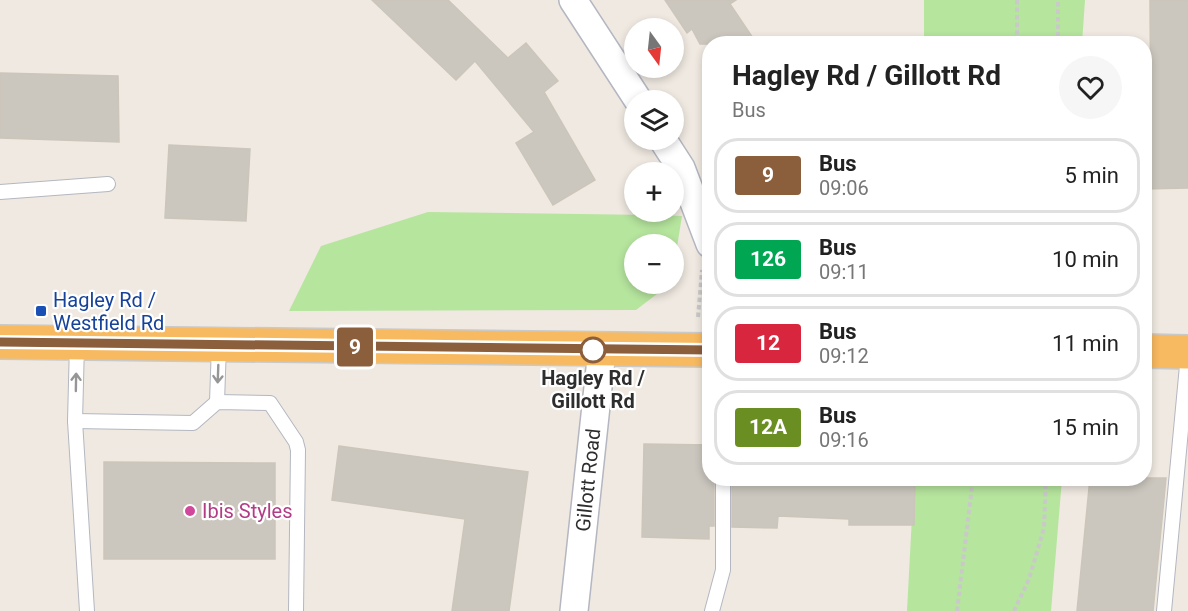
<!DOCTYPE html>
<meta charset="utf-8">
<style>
body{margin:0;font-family:Roboto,sans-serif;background:#f6f6f6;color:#222;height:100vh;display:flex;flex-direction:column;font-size:22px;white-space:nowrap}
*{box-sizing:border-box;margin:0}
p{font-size:20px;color:#767676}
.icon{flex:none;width:33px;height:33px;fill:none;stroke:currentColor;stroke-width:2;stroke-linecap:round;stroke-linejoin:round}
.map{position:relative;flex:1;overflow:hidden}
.sheet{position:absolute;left:702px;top:36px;width:450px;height:450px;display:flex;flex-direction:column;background:#fff;border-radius:24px;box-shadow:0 3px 9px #0003}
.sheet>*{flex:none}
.badge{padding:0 12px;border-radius:4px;font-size:21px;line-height:39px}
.needle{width:39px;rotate:165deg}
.controls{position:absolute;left:624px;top:18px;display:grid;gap:12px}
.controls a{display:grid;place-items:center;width:60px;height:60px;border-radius:50%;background:#fff;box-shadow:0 3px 9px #0003;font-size:30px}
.map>.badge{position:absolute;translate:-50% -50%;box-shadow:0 0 0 3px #fff}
.round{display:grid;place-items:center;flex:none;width:63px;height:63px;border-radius:32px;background:#f6f6f6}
.headline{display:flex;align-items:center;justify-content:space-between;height:102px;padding:0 30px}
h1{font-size:28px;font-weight:700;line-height:45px}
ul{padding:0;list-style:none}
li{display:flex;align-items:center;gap:18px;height:75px;margin:0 12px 9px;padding:0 18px;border:3px solid #e0e0e0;border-radius:24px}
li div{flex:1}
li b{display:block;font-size:22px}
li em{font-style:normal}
li .badge{min-width:66px;font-weight:700;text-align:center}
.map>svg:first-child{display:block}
.green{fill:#b6e59e}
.building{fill:#cbc7bf;stroke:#cbc5ba;stroke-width:1.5}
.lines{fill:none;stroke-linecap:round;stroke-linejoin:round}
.service-casing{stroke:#b4b7c1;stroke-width:16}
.minor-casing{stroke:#b4b7c1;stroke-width:30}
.trunk-casing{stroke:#c9c9c9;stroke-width:36}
.path{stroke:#c9c9c9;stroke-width:4;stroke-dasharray:4.5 3;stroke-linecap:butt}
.service{stroke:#fff;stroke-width:14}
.minor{stroke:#fff;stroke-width:27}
.trunk{stroke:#f8ba60;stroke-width:33}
.oneway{stroke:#969696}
.line-casing{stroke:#fff;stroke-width:14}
.line{stroke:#8b5e3c;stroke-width:9}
.transit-dot{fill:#1a4fb4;stroke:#fff;stroke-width:2}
.stop-dot{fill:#fff;stroke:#8b5e3c;stroke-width:3}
.hotel-dot{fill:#d1479c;stroke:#fff;stroke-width:2}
.labels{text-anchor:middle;stroke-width:4.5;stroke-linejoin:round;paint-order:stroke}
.transit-label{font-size:20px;fill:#164399;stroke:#fff;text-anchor:start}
.stop-label{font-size:20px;font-weight:bold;fill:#2e2e2e;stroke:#fff}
.street-label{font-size:20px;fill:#2e2e2e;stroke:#fff}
.hotel-label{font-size:20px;fill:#b23c85;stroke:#fff;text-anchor:start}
</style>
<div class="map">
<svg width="1188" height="611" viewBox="0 0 1188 611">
<rect width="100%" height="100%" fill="#efe9e1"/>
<g class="green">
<polygon points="924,0 1085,0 1082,43 924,43"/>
<polygon points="428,212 651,215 682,216 674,265 674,244 634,244 634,284 670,284 636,310 289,311 321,246"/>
<polygon points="914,479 1062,479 1051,611 907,611"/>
</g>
<g class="building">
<polygon points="372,0 448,0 508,58 526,43 558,81 544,92 595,180 553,205 516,143 534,132 475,61 456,80"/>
<polygon points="665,0 736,0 730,4 757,44 700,44 692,29 687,33"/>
<polygon points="1150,0 1188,0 1188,188 1144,189 1144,145 1151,145"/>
<polygon points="0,73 118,76 119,142 0,138"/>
<polygon points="169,145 250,149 246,221 165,218"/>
<polygon points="644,444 710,445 710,478 714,478 714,526 709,526 709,539 642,537"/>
<polygon points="339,446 528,472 509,611 452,611 465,519 332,500"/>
<polygon points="104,462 275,463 275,559 104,559"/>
<polygon points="732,478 915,478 914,525 849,525 849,519 778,516 777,528 732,527"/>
<polygon points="1090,478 1166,478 1153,611 1077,611"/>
</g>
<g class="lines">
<g class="service-casing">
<g id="service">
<polyline points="0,192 108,184"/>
<polyline points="77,344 75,421 87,611"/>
<polyline points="217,402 219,345"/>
<polyline points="75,421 193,423 217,402 270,403 296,442 298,450 296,611"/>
<polyline points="712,611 723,570 723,478"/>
<polyline points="1164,611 1188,355"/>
</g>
</g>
<g class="minor-casing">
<g id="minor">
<polyline points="573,0 638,100"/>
<polyline points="663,140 681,168 710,244"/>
<polyline points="574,611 602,350"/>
</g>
</g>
<g class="trunk-casing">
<g id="trunk">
<polyline points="0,342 710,350"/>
<polyline points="1144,351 1188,352"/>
</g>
</g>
<g class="path">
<polyline points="1017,0 1017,44"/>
<polyline points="1058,44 1058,0"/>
<polyline points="698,317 702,270"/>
<polyline points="957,611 973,478"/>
<polyline points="1014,611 1029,579 1044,528 1046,478"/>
</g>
<use href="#service" class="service"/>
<use href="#minor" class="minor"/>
<use href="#trunk" class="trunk"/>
</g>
<defs><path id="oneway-shaft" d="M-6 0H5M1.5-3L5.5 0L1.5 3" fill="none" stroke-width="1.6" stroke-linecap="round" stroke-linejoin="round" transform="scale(1.5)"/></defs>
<g class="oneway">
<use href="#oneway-shaft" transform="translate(218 374) rotate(92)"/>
<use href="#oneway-shaft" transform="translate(76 382) rotate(-89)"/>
</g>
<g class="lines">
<g class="line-casing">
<polyline id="line" points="0,342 710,350"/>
</g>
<use href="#line" class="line"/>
</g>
<rect class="transit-dot" x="35" y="305" width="12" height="12" rx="3"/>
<circle class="stop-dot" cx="593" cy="350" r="12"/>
<circle class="hotel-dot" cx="190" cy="511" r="6"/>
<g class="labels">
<g class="transit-label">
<text x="53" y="307">Hagley Rd /<tspan x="53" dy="23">Westfield Rd</tspan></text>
</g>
<g class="stop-label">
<text x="593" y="385">Hagley Rd /<tspan x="593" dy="23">Gillott Rd</tspan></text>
</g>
<g class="street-label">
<text transform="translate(588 480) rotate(-84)" y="7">Gillott Road</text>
</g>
<g class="hotel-label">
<text x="202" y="518">Ibis Styles</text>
</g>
</g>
</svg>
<div class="controls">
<a><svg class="needle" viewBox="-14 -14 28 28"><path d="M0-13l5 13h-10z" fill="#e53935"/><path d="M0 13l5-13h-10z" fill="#767676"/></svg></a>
<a><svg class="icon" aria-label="layers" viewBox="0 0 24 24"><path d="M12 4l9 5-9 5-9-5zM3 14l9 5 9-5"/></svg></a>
<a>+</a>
<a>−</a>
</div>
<b class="badge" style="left:355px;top:347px;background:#8b5e3c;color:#fff">9</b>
<section class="sheet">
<div class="headline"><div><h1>Hagley Rd / Gillott Rd</h1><p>Bus</p></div><a class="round"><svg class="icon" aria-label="heart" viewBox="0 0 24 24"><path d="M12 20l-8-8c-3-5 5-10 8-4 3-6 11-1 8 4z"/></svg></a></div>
<ul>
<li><span class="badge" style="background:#8b5e3c;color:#fff">9</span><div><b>Bus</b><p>09:06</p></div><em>5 min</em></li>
<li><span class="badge" style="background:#00a651;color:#fff">126</span><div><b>Bus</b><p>09:11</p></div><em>10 min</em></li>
<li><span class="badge" style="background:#d7263d;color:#fff">12</span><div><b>Bus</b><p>09:12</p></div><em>11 min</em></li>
<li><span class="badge" style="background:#6b8e23;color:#fff">12A</span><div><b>Bus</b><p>09:16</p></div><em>15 min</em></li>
</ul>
</section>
</div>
